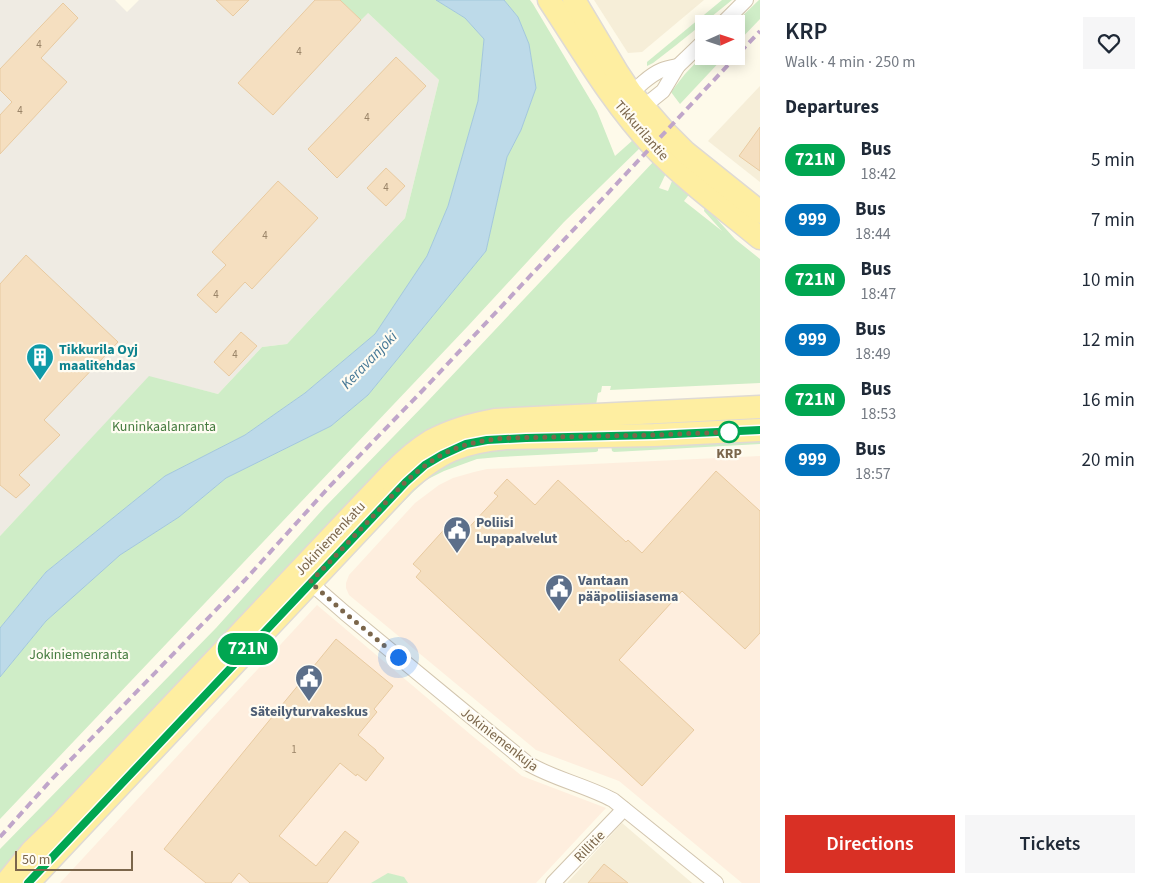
<!DOCTYPE html>
<meta charset="utf-8">
<style>
body{margin:0;font-family:"Source Sans 3",sans-serif;background:#f6f6f7;color:#1f2937;height:100vh;display:flex;flex-direction:column;font-size:19px;white-space:nowrap}
*{box-sizing:border-box;margin:0}
p{font-size:16px;color:#747a83}
.icon{flex:none;width:28px;height:28px;fill:none;stroke:currentColor;stroke-width:2;stroke-linecap:round;stroke-linejoin:round}
.map{position:relative;flex:1;overflow:hidden}
.sheet{display:flex;flex-direction:column;background:#fff;width:400px}
.sheet>*{flex:none}
.badge{padding:0 10px;border-radius:16px;font-size:18px;line-height:32px}
.needle{width:32px;rotate:87deg}
.tools{position:absolute;left:695px;top:15px;display:grid;gap:10px}
.tools a{display:grid;place-items:center;width:50px;height:50px;border-radius:0px;background:#fff;box-shadow:0 2px 12px #0003;font-size:25px}
.scale{position:absolute;left:15px;bottom:12px;width:118px;box-sizing:border-box;padding-left:5px;border:2px solid #7b664b;border-top:0;font-size:14px;line-height:18px;white-space:nowrap;color:#7b664b;-webkit-text-stroke:4px #fffcf2;paint-order:stroke}
.you{position:absolute;width:25px;height:25px;margin:-12px;border:4px solid #fff;border-radius:50%;background:#1a73e8;box-shadow:0 0 0 8px #1a73e833}
.map>.badge{position:absolute;translate:-50% -50%;box-shadow:0 0 0 2px #fff}
h2{padding:0 25px;font-size:19px;line-height:45px}
.round{display:grid;place-items:center;flex:none;width:52px;height:52px;border-radius:0px;background:#f6f6f7}
.headline{display:flex;align-items:center;justify-content:space-between;height:85px;padding:0 25px}
h1{font-size:24px;font-weight:600;line-height:38px}
.button{display:flex;gap:10px;margin-top:auto;padding:10px 25px}
.button a{flex:1;height:58px;border-radius:0px;background:#d93025;color:#fff;font-size:20px;font-weight:600;line-height:58px;text-align:center}
.button a+a{background:#f6f6f7;color:#1f2937}
ul{padding:0;list-style:none}
li{display:flex;align-items:center;gap:15px;height:60px;padding:0 25px}
li div{flex:1}
li b{display:block;font-size:19px}
li em{font-style:normal}
li .badge{min-width:55px;font-weight:700;text-align:center}
main{display:flex;flex:1;min-height:0}
.map>svg:first-child{display:block}
.residential{fill:#f6eed8}
.commercial{fill:#feeede}
.industrial{fill:#efebe3}
.green{fill:#cfedc7}
.water{fill:#bddae9;stroke:#a2c7dc}
.building{fill:#f5dfc0;stroke:#e8caa0}
.lines{fill:none;stroke-linecap:round;stroke-linejoin:round}
.street-casing{stroke:#d2c5ae;stroke-width:16}
.primary-casing{stroke:#dfdad4;stroke-width:25}
.street{stroke:#fff;stroke-width:14}
.primary{stroke:#feeea1;stroke-width:22}
.rail{stroke:#c0a6ca;stroke-width:4;stroke-dasharray:8 5;stroke-linecap:butt}
.line-casing{stroke:#fff;stroke-width:11}
.line{stroke:#00a651;stroke-width:8}
.walk{stroke:#7b664b;stroke-width:5;stroke-dasharray:0 9}
.stop-dot{fill:#fff;stroke:#00a651;stroke-width:2.5}
.labels{text-anchor:middle;stroke-width:4.5;stroke-linejoin:round;paint-order:stroke}
.number-label{font-size:11px;fill:#9a8468}
.street-label{font-size:14px;fill:#7b664b;stroke:#fffcf2}
.culture-label{font-size:14px;font-weight:bold;fill:#0d838f;stroke:#fffcf2;text-anchor:start}
.park-label{font-size:14px;fill:#457b3f;stroke:#fffcf2}
.stop-label{font-size:14px;font-weight:bold;fill:#7b664b;stroke:#fffcf2}
.service-label{font-size:14px;font-weight:bold;fill:#4e5e75;stroke:#fffcf2;text-anchor:start}
.water-label{font-size:15px;font-style:italic;fill:#467896;stroke:#fffcf2}
</style>
<main>
<div class="map">
<svg width="760" height="883" viewBox="0 0 760 883">
<rect width="100%" height="100%" fill="#fefaea"/>
<g class="residential">
<polygon points="594,0 704,0 642,52 628,53"/>
<polygon points="760,86 760,182 708,141"/>
<polygon points="622,823 692,883 567,883"/>
</g>
<g class="commercial">
<polygon points="760,456 760,883 742,883 619,781 536,750 349,595 346,588 346,583 349,575 415,503 439,485 453,478 474,472 487,469"/>
<polygon points="317,605 470,734 522,776 606,808 536,883 60,883"/>
</g>
<polygon class="industrial" points="0,0 115,0 127,12 139,0 340,0 361,20 367,12 439,80 405,218 287,344 262,347 218,394 149,377 0,536"/>
<g class="green">
<polygon points="340,0 436,0 465,18 484,39 478,101 448,206 427,256 375,334 305,393 245,435 165,476 46,572 0,628 0,536 149,376 218,394 262,347 287,344 405,218 439,80 368,13 361,20"/>
<polygon points="504,0 530,0 533,4 597,111 615,156 633,140 642,146 564,222 468,326 0,819 0,677 46,621 120,555 179,517 226,478 331,426 368,395 486,251 507,157 521,130 536,88 529,44 518,17"/>
<polygon points="722,0 732,0 675,46 653,63 647,66 647,62"/>
<polygon points="759,0 760,0 760,19 736,44 736,24 734,24"/>
<polygon points="704,54 704,56 725,56 680,104 671,92 685,74"/>
<polygon points="656,159 668,169 659,188 668,191 674,176 691,192 684,201 722,231 704,211 705,206 735,239 760,259 760,383 610,390 611,386 602,386 601,392 598,393 596,405 494,411 0,878 0,849 216,628 325,507 427,402"/>
<polygon points="760,438 760,444 614,452 612,451 611,445"/>
<polygon points="598,445 598,451 596,452 499,457 477,459 444,471 426,480 412,493 343,564 339,560 410,485 466,454 495,449"/>
<polygon points="388,873 404,877 408,883 371,883"/>
</g>
<polygon class="water" points="436,0 504,0 518,17 529,44 536,88 521,130 507,157 486,251 368,395 331,426 226,478 179,517 120,555 46,621 0,677 0,628 46,572 165,476 245,435 305,393 375,334 427,256 448,206 478,101 484,39 465,18"/>
<g class="building">
<polygon points="216,0 249,0 233,16"/>
<polygon points="315,0 340,0 361,20 273,115 238,83"/>
<polygon points="63,3 78,18 41,58 67,82 0,154 0,115 12,102 0,90 0,69"/>
<polygon points="396,57 426,86 337,178 308,149"/>
<polygon points="760,127 760,171 739,156"/>
<polygon points="386,168 405,186 386,206 367,188"/>
<polygon points="278,181 318,218 252,289 245,282 216,313 197,295 226,265 212,252"/>
<polygon points="26,255 118,342 44,420 60,435 19,475 30,485 16,498 0,485 0,284"/>
<polygon points="241,332 257,346 229,376 214,362"/>
<polygon points="716,471 760,511 760,633 745,649 682,591 619,660 694,730 642,786 416,577 421,571 413,564 450,523 462,535 498,496 494,493 507,479 535,505 558,480 626,542 628,540 642,553"/>
<polygon points="336,639 393,686 374,709 377,712 358,735 376,750 376,751 384,758 366,781 357,774 356,776 340,763 279,836 316,866 345,831 359,842 327,883 250,883 239,873 231,883 206,883 164,849"/>
<polygon points="604,864 628,883 588,883"/>
</g>
<g class="lines">
<g class="street-casing">
<g id="street">
<polyline points="722,24 746,0"/>
<path d="M 629,99 C 633,89 652,74 662,70 C 667,68 673,67 678,66"/>
<polyline points="636,108 643,107 663,91 678,66 704,41"/>
<path d="M 306,579 L 345,613 L 527,763 C 554,779 585,785 613,800 L 716,883"/>
<polyline points="553,883 624,809"/>
</g>
</g>
<g class="primary-casing">
<g id="primary">
<path d="M 549,0 C 582,50 612,102 653,146 C 685,180 724,208 760,238"/>
<polyline points="574,0 617,72 631,93 665,132 685,152 760,212"/>
<path d="M 6,883 L 32,851 L 59,825 L 391,474 C 403,462 416,450 431,441 C 451,430 473,424 495,420 L 760,407"/>
<path d="M 28,883 L 405,482 C 439,452 461,442 506,438 L 654,435 L 760,430"/>
</g>
</g>
<use href="#street" class="street"/>
<use href="#primary" class="primary"/>
<polyline class="rail" points="0,837 52,779 245,580 329,487 424,389 760,31"/>
</g>
<g class="lines">
<g class="line-casing">
<polyline id="line" points="28,883 406,482 425,465 442,455 466,444 487,440 526,438 654,435 760,430"/>
</g>
<use href="#line" class="line"/>
<path class="walk" d="M 398,657 L 345,613 L 310,582 C 333,559 355,535 377,512 C 396,491 415,470 440,456 C 460,444 483,440 506,438 L 654,435 L 729,432"/>
</g>
<defs>
<g id="building-pin" transform="scale(1.4375)"><path d="M0 17L-7.5 6A9.5 9.5 0 1 1 7.5 6Z" fill="#0f9aa8" stroke="#fffcf2"/><path d="M-4-6H4V6H1V3H-1V6H-4ZM-2.5-4.3h1.7v1.8h-1.7ZM.8-4.3h1.7v1.8H.8ZM-2.5-1h1.7V.8h-1.7ZM.8-1h1.7V.8H.8Z" fill="#fff"/></g>
<g id="civic-pin" transform="scale(1.4375)"><path d="M0 17L-7.5 6A9.5 9.5 0 1 1 7.5 6Z" fill="#5c6f8a" stroke="#fffcf2"/><path d="M-.6-6.5H3V-4.5H.6V-3L4-1V1h2V6H-6V1h2V-1L-.6-3ZM-1.2 2.5V6h2.4V2.5Z" fill="#fff"/></g>
</defs>
<g fill-rule="evenodd">
<use href="#building-pin" x="40" y="357"/>
<use href="#civic-pin" x="457" y="530"/>
<use href="#civic-pin" x="559" y="588"/>
<use href="#civic-pin" x="309" y="678"/>
</g>
<circle class="stop-dot" cx="729" cy="432" r="10"/>
<g class="labels">
<g class="number-label">
<text x="39" y="48">4</text>
<text x="299" y="55">4</text>
<text x="20" y="114">4</text>
<text x="367" y="121">4</text>
<text x="386" y="191">4</text>
<text x="265" y="239">4</text>
<text x="216" y="298">4</text>
<text x="235" y="358">4</text>
<text x="294" y="753">1</text>
</g>
<g class="street-label">
<text transform="translate(642 130) rotate(49)" y="5">Tikkurilantie</text>
<text transform="translate(330 538) rotate(-47)" y="5">Jokiniemenkatu</text>
<text transform="translate(500 739) rotate(38)" y="5">Jokiniemenkuja</text>
<text transform="translate(589 846) rotate(-46)" y="5">Rillitie</text>
</g>
<g class="culture-label">
<text x="59" y="354">Tikkurila Oyj<tspan x="59" dy="16">maalitehdas</tspan></text>
</g>
<g class="park-label">
<text x="164" y="431">Kuninkaalanranta</text>
<text x="79" y="659">Jokiniemenranta</text>
</g>
<g class="stop-label">
<text x="729" y="458">KRP</text>
</g>
<g class="service-label">
<text x="476" y="527">Poliisi<tspan x="476" dy="16">Lupapalvelut</tspan></text>
<text x="578" y="585">Vantaan<tspan x="578" dy="16">pääpoliisiasema</tspan></text>
<text x="309" y="716" text-anchor="middle">Säteilyturvakeskus</text>
</g>
<g class="water-label">
<text transform="translate(369 360) rotate(-46)" y="5">Keravanjoki</text>
</g>
</g>
</svg>
<div class="tools">
<a><svg class="needle" viewBox="-14 -14 28 28"><path d="M0-13l5 13h-10z" fill="#e53935"/><path d="M0 13l5-13h-10z" fill="#747a83"/></svg></a>
</div>
<div class="scale">50 m</div>
<div class="you" style="left:398px;top:657px"></div>
<b class="badge" style="left:248px;top:649px;background:#00a651;color:#fff">721N</b>
</div>
<section class="sheet">
<div class="headline"><div><h1>KRP</h1><p>Walk · 4 min · 250 m</p></div><a class="round"><svg class="icon" aria-label="heart" viewBox="0 0 24 24"><path d="M12 20l-8-8c-3-5 5-10 8-4 3-6 11-1 8 4z"/></svg></a></div>
<h2>Departures</h2>
<ul>
<li><span class="badge" style="background:#00a651;color:#fff">721N</span><div><b>Bus</b><p>18:42</p></div><em>5 min</em></li>
<li><span class="badge" style="background:#0072bc;color:#fff">999</span><div><b>Bus</b><p>18:44</p></div><em>7 min</em></li>
<li><span class="badge" style="background:#00a651;color:#fff">721N</span><div><b>Bus</b><p>18:47</p></div><em>10 min</em></li>
<li><span class="badge" style="background:#0072bc;color:#fff">999</span><div><b>Bus</b><p>18:49</p></div><em>12 min</em></li>
<li><span class="badge" style="background:#00a651;color:#fff">721N</span><div><b>Bus</b><p>18:53</p></div><em>16 min</em></li>
<li><span class="badge" style="background:#0072bc;color:#fff">999</span><div><b>Bus</b><p>18:57</p></div><em>20 min</em></li>
</ul>
<div class="button"><a>Directions</a><a>Tickets</a></div>
</section>
</main>
